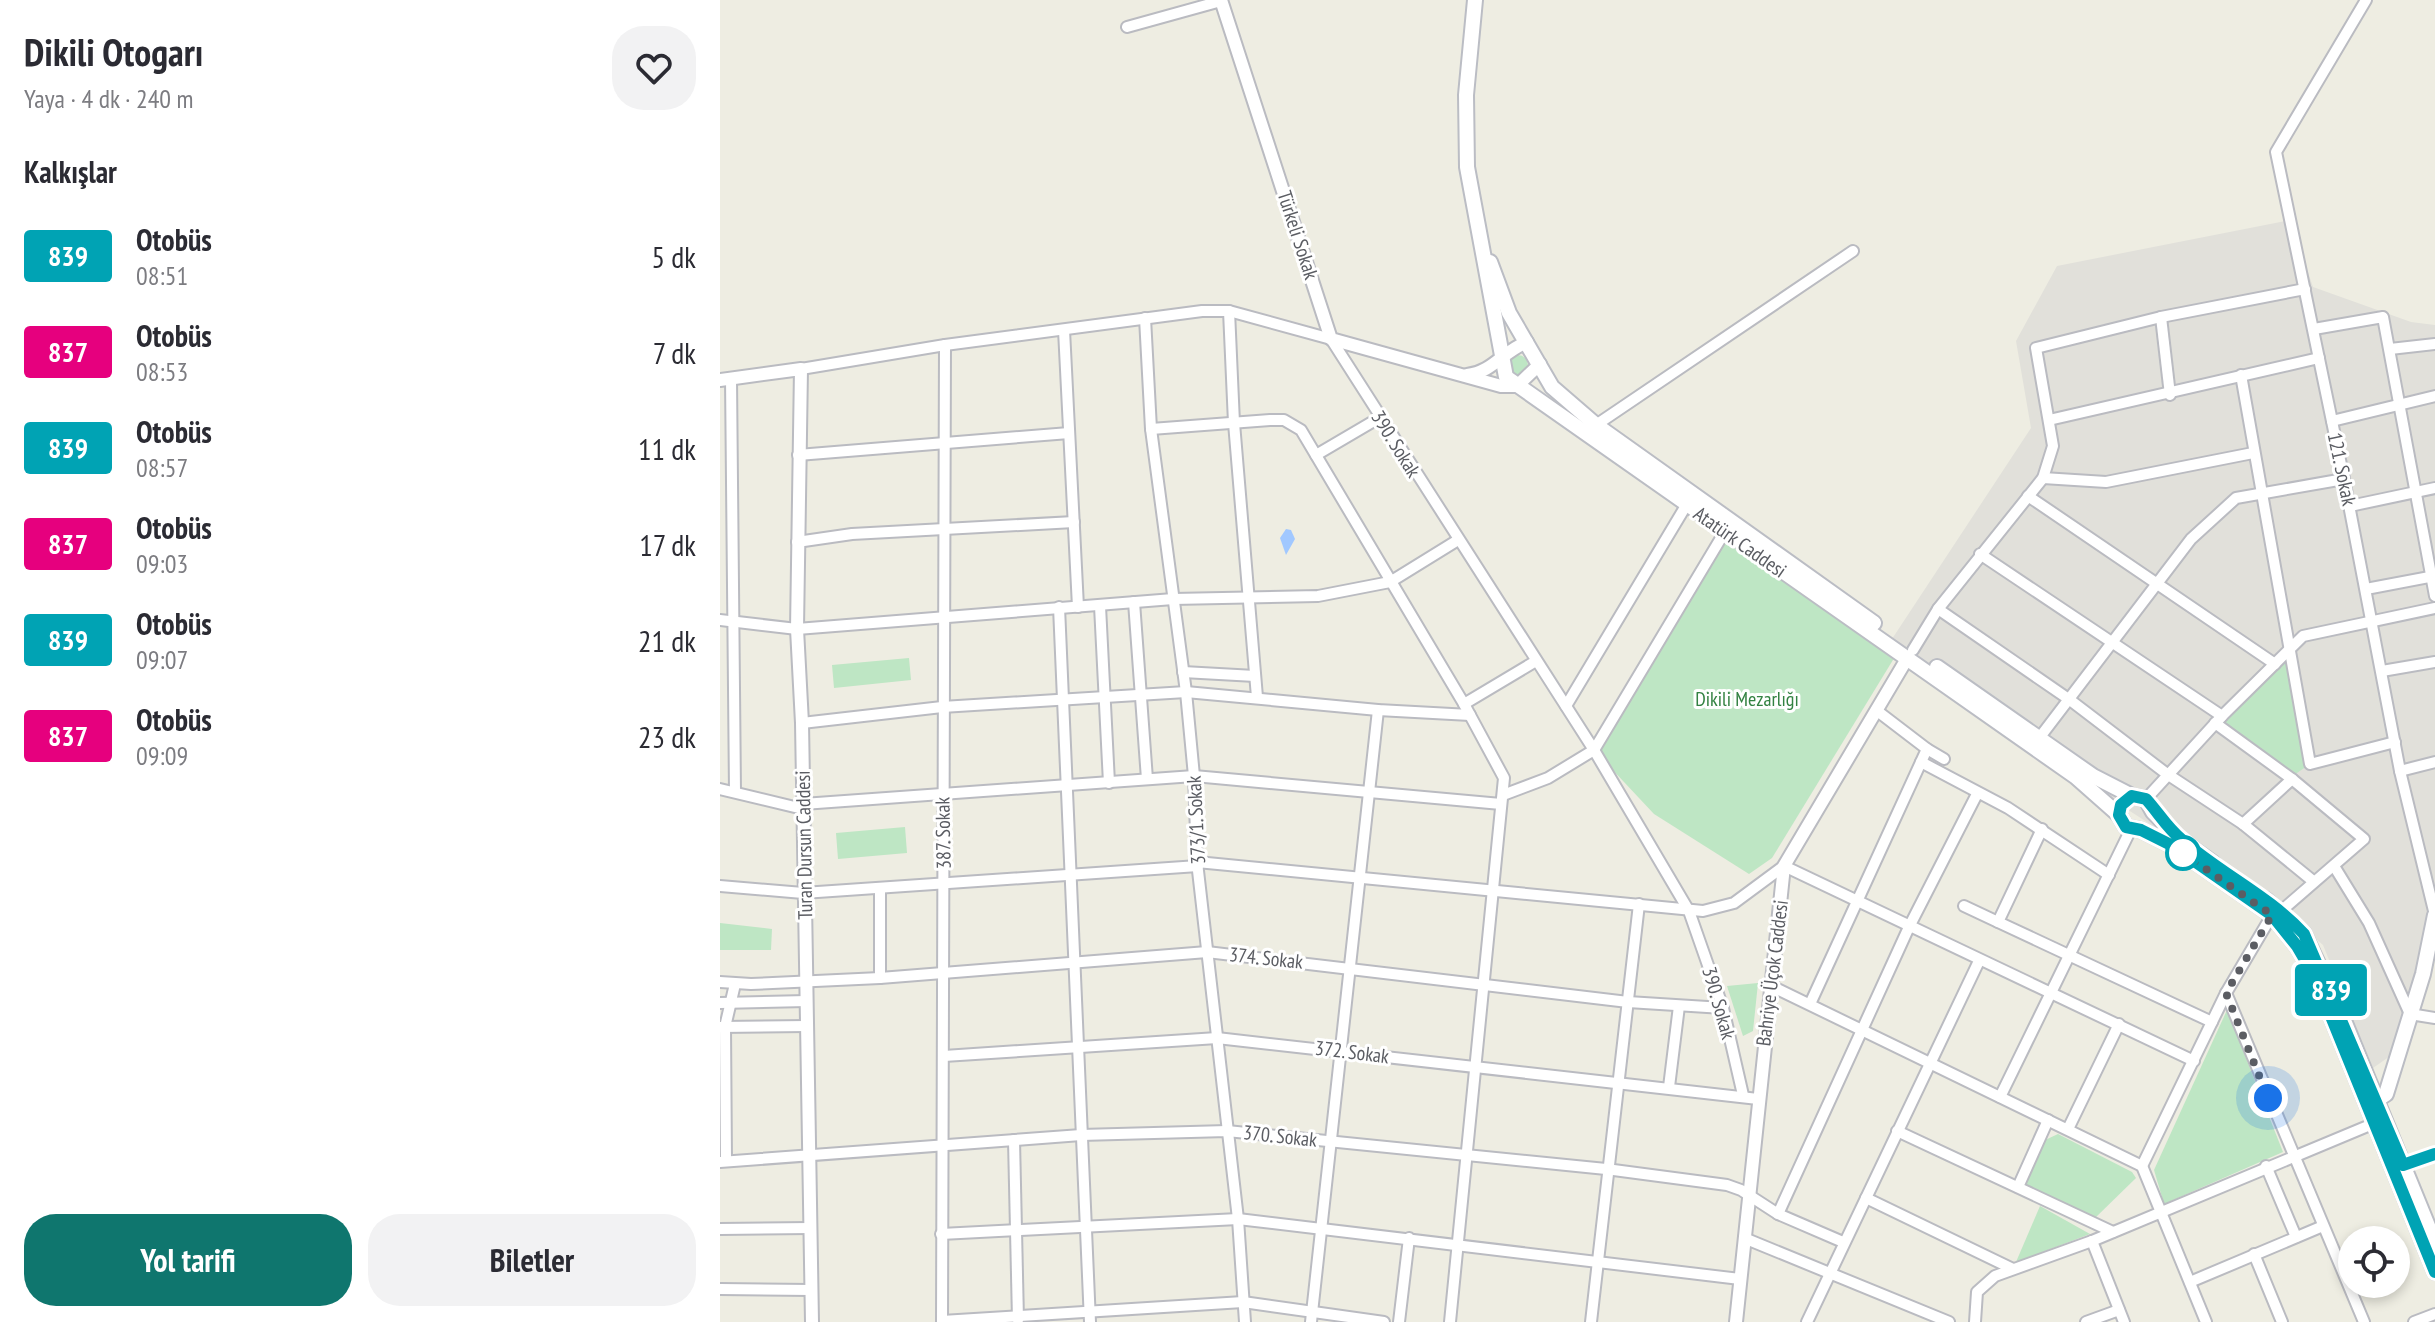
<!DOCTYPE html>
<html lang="tr">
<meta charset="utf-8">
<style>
body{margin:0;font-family:"PT Sans Narrow",sans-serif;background:#f2f2f3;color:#2b2b33;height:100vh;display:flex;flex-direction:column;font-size:30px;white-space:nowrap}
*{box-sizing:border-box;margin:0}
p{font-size:26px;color:#7c7c81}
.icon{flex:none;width:44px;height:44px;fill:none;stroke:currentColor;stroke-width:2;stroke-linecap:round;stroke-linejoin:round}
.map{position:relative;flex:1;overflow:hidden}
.sheet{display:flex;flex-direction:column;background:#fff;width:720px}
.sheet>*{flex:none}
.badge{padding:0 16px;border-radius:6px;font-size:28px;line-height:52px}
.tools{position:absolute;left:1618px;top:1226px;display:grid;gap:16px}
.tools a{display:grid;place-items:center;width:72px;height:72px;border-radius:50%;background:#fff;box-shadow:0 4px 12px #0003;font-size:40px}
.you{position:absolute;width:40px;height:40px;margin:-20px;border:6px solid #fff;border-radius:50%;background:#1a73e8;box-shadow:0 0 0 12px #1a73e833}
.map>.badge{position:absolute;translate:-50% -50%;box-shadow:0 0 0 4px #fff}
h2{padding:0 24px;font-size:30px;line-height:72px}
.round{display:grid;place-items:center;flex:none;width:84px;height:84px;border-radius:32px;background:#f2f2f3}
.summary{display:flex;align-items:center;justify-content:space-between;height:136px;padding:0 24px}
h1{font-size:38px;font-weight:800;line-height:60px}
.cta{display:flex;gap:16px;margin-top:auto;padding:16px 24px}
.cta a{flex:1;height:92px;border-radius:32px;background:#0f766e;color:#fff;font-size:32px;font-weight:800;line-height:92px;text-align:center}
.cta a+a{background:#f2f2f3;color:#2b2b33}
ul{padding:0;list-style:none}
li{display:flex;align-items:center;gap:24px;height:96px;padding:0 24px}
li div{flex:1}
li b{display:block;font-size:30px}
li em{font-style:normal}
li .badge{min-width:88px;font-weight:700;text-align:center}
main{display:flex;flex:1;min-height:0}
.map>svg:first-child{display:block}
.industrial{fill:#e1e0da}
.green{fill:#bee6c4}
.water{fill:#a1c8ff}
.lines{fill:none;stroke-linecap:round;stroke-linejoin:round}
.minor-casing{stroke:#babbc1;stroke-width:14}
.tertiary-casing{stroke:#babbc1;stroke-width:16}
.secondary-casing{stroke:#bbbdc4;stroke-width:18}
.minor{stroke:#fff;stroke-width:10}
.tertiary{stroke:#fff;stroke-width:12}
.secondary{stroke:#fff;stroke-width:14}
.line-casing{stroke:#fff;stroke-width:18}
.line{stroke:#00a3b4;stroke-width:12}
.walk{stroke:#5b5d63;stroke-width:8;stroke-dasharray:0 14.4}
.stop-dot{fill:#fff;stroke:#00a3b4;stroke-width:4}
.labels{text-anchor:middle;stroke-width:6;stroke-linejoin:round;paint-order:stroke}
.street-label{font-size:20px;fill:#5b5d63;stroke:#fff}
.park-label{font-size:20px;fill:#338242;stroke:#fff}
</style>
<main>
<section class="sheet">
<div class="summary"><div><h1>Dikili Otogarı</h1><p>Yaya · 4 dk · 240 m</p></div><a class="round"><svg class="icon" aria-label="heart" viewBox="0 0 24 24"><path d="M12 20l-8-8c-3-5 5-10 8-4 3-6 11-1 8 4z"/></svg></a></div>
<h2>Kalkışlar</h2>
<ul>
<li><span class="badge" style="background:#00a3b4;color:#fff">839</span><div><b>Otobüs</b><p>08:51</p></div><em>5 dk</em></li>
<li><span class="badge" style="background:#e6007e;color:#fff">837</span><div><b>Otobüs</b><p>08:53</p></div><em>7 dk</em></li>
<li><span class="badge" style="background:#00a3b4;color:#fff">839</span><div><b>Otobüs</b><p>08:57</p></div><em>11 dk</em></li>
<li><span class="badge" style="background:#e6007e;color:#fff">837</span><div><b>Otobüs</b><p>09:03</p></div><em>17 dk</em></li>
<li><span class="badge" style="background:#00a3b4;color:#fff">839</span><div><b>Otobüs</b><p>09:07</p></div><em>21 dk</em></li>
<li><span class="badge" style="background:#e6007e;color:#fff">837</span><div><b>Otobüs</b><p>09:09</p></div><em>23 dk</em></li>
</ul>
<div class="cta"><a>Yol tarifi</a><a>Biletler</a></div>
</section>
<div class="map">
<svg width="1715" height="1322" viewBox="0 0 1715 1322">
<rect width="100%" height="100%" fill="#eeede2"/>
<polygon class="industrial" points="1570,220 1593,287 1691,322 1715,325 1715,930 1673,1054 1653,1068 1603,945 1565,911 1326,757 1170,642 1311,428 1296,341 1337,266"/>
<g class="green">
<circle cx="798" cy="365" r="10"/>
<polygon points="1001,538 1176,655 1052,858 1029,874 934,814 874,750"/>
<polygon points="1571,657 1590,764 1574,775 1503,724"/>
<polygon points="189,658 191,680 114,688 112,665"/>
<polygon points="185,827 187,853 118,859 116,833"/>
<polygon points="0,923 52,929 51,950 0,950"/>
<polygon points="1038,983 1033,1031 1023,1036 1007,986"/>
<polygon points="1507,1010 1563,1152 1444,1204 1434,1170"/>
<polygon points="1338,1134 1412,1172 1416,1178 1374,1219 1302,1187 1323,1141"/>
<polygon points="1320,1206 1370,1234 1296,1262"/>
</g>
<polygon class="water" points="566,529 571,530 575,539 566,555 560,538"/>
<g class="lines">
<g class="minor-casing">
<g id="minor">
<polyline points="1646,0 1556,152 1624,479 1680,771 1715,915"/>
<polyline points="407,27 501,1"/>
<polyline points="509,311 514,423 537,697"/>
<polyline points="1441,317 1450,395"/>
<polyline points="425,318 431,429 466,692 474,776 477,862 518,1219 525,1322"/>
<polyline points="1594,329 1663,317 1715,596"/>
<polyline points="344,330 358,607"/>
<polyline points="1670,349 1715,344"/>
<polyline points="81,369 225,345 482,311 509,311 611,339 874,750 969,911 1003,1008 1023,1095"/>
<polyline points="1521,375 1590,764 1675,742"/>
<polyline points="11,378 15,792"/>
<polyline points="1329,420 1599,358"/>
<polyline points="1612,421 1715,396"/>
<polyline points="876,425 1133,251"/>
<polyline points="431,429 550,420 564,420 581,430 744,704 784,778 730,1322"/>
<polyline points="78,455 349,433"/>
<polyline points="596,455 659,418"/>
<polyline points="1323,478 1386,482 1533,453"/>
<polyline points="1308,496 1555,664"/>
<polyline points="1630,506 1715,488"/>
<polyline points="77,542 132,534 354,522"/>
<polyline points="1260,554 1502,716"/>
<polyline points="1646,589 1715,576"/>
<polyline points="414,602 427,779"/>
<polyline points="380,606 389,783"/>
<polyline points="339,607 370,1322"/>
<polyline points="1218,609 1350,700 1447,774 1523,824 1593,881"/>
<polyline points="0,620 77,629 453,599 598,596 670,582 738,540"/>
<polyline points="1193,650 1218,609 1323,478 1333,446 1316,348 1441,317 1585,289"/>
<polyline points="1662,671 1715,662"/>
<polyline points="463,672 535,676"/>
<polyline points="744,704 816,661"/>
<polyline points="846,706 967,504"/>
<polyline points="82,723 222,707 466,692 658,710 750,715"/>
<polyline points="1495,723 1572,779 1644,839 1561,911"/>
<polyline points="1320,737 1471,539 1516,498 1624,479"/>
<polyline points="1207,749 1224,759"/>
<polyline points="1201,762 1288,808 1389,875"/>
<polyline points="1680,771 1715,762"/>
<polyline points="0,789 83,809"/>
<polyline points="783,795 828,778 874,750 1004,533"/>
<polyline points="1426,799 1502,716 1583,636 1715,608"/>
<polyline points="83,804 474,776 781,804"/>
<polyline points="1523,824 1572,779"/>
<polyline points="1322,829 1278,922 1492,1022"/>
<polyline points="477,862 983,911 1014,903 1064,866 1474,1061"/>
<polyline points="1614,866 1649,923 1690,1014 1715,1018"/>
<polyline points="0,886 83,893 478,866"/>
<polyline points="160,888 160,978"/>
<polyline points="1244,906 1278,922"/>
<polyline points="0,982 31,984 160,978 487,952 908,1002 1003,1008"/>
<polyline points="1051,986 1422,1166"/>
<polyline points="1506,993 1644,1322"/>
<polyline points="0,1003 87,1001"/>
<polyline points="1090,1004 1207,749 1156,710"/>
<polyline points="0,1027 87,1026"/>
<polyline points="224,1056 497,1038 1038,1099"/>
<polyline points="949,1087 959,1006"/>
<polyline points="1280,1097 1411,829"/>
<polyline points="1348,1129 1399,1024"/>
<polyline points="1177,1131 1393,1232"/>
<polyline points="294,1140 298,1320"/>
<polyline points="6,1161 5,1027 15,984"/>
<polyline points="0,1162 361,1135 507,1131 886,1169 1007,1185 1021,1190 1058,1214 1123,1242"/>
<polyline points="1683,1165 1715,1154"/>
<polyline points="1422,1166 1506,993 1552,915"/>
<polyline points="1422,1166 1486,1322"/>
<polyline points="1546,1166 1576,1237"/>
<polyline points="1298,1187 1328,1120"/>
<polyline points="1146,1198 1293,1269"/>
<polyline points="1058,1214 1189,927 1257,794"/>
<polyline points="0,1229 91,1228"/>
<polyline points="221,1234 518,1219 1020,1279"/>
<polyline points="1024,1238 1229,1322"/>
<polyline points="1372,1241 1404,1322"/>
<polyline points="1534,1254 1562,1322"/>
<polyline points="1470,1282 1603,1226"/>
<polyline points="0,1289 91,1290"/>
<polyline points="222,1321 523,1302 664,1322"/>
<polyline points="222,1322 225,345"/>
<polyline points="591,1322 658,710"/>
<polyline points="679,1322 689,1238"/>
<polyline points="871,1322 919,904"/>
<polyline points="1087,1322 1259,961"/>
<polyline points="1255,1322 1257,1292 1275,1276 1372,1241 1655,1123"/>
<polyline points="1366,1322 1399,1310"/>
<polyline points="1694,1322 1715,1314"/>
</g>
</g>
<g class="tertiary-casing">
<g id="tertiary">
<polyline points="501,0 611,339 781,386 797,386 820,364"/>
<path d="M 747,375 C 773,372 783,351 807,342"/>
<polyline points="0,380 81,369 77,629 82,723 92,1322"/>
<polyline points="1016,1322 1064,866 1188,657"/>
</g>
</g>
<g class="secondary-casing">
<g id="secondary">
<polyline points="755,0 746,95 747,167 786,377 1356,777 1399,815 1406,827 1421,830 1453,846 1552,915 1577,946 1595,977 1715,1272"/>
<polyline points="770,262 789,313 832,387 876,425 1154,623"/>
<polyline points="1217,667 1373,776 1412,796 1426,799 1433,812 1462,841 1493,863"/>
<polyline points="1546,900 1584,934 1608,985"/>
<polyline points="1623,1018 1715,1243"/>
<polyline points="1652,1103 1666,1094 1703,974 1715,915"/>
</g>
</g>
<use href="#minor" class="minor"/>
<use href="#tertiary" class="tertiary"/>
<use href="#secondary" class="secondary"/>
</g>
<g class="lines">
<g class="line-casing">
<path id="line" d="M 1715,1154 L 1683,1165 L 1584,934 C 1549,896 1501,874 1462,840 C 1447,828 1438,812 1426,799 L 1412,796 L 1401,805 L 1399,815 L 1406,827 L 1421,830 L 1453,846 L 1552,915 L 1577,946 L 1595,977 L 1715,1272"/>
</g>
<use href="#line" class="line"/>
<polyline class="walk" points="1463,853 1552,915 1506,993 1548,1098"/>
</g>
<circle class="stop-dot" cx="1463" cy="853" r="16"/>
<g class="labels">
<g class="street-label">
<text transform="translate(578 235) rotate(72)" y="7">Türkeli Sokak</text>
<text transform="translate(676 444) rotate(58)" y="7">390. Sokak</text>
<text transform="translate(1622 469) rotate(78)" y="7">121. Sokak</text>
<text transform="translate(1020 542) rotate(35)" y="7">Atatürk Caddesi</text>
<text transform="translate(476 820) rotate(-93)" y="7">373/1. Sokak</text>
<text transform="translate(223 833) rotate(-91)" y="7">387. Sokak</text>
<text transform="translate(84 845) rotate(-91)" y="7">Turan Dursun Caddesi</text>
<text transform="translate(546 958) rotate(6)" y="7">374. Sokak</text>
<text transform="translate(1052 973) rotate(-83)" y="7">Bahriye Üçok Caddesi</text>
<text transform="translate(999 1003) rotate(74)" y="7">390. Sokak</text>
<text transform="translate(632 1052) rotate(7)" y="7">372. Sokak</text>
<text transform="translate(560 1136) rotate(6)" y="7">370. Sokak</text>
</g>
<g class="park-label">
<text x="1027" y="706">Dikili Mezarlığı</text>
</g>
</g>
</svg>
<div class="tools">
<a><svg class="icon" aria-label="locate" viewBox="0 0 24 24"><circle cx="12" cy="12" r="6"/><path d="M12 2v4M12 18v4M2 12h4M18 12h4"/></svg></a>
</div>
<div class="you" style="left:1548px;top:1098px"></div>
<b class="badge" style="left:1611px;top:990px;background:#00a3b4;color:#fff">839</b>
</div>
</main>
